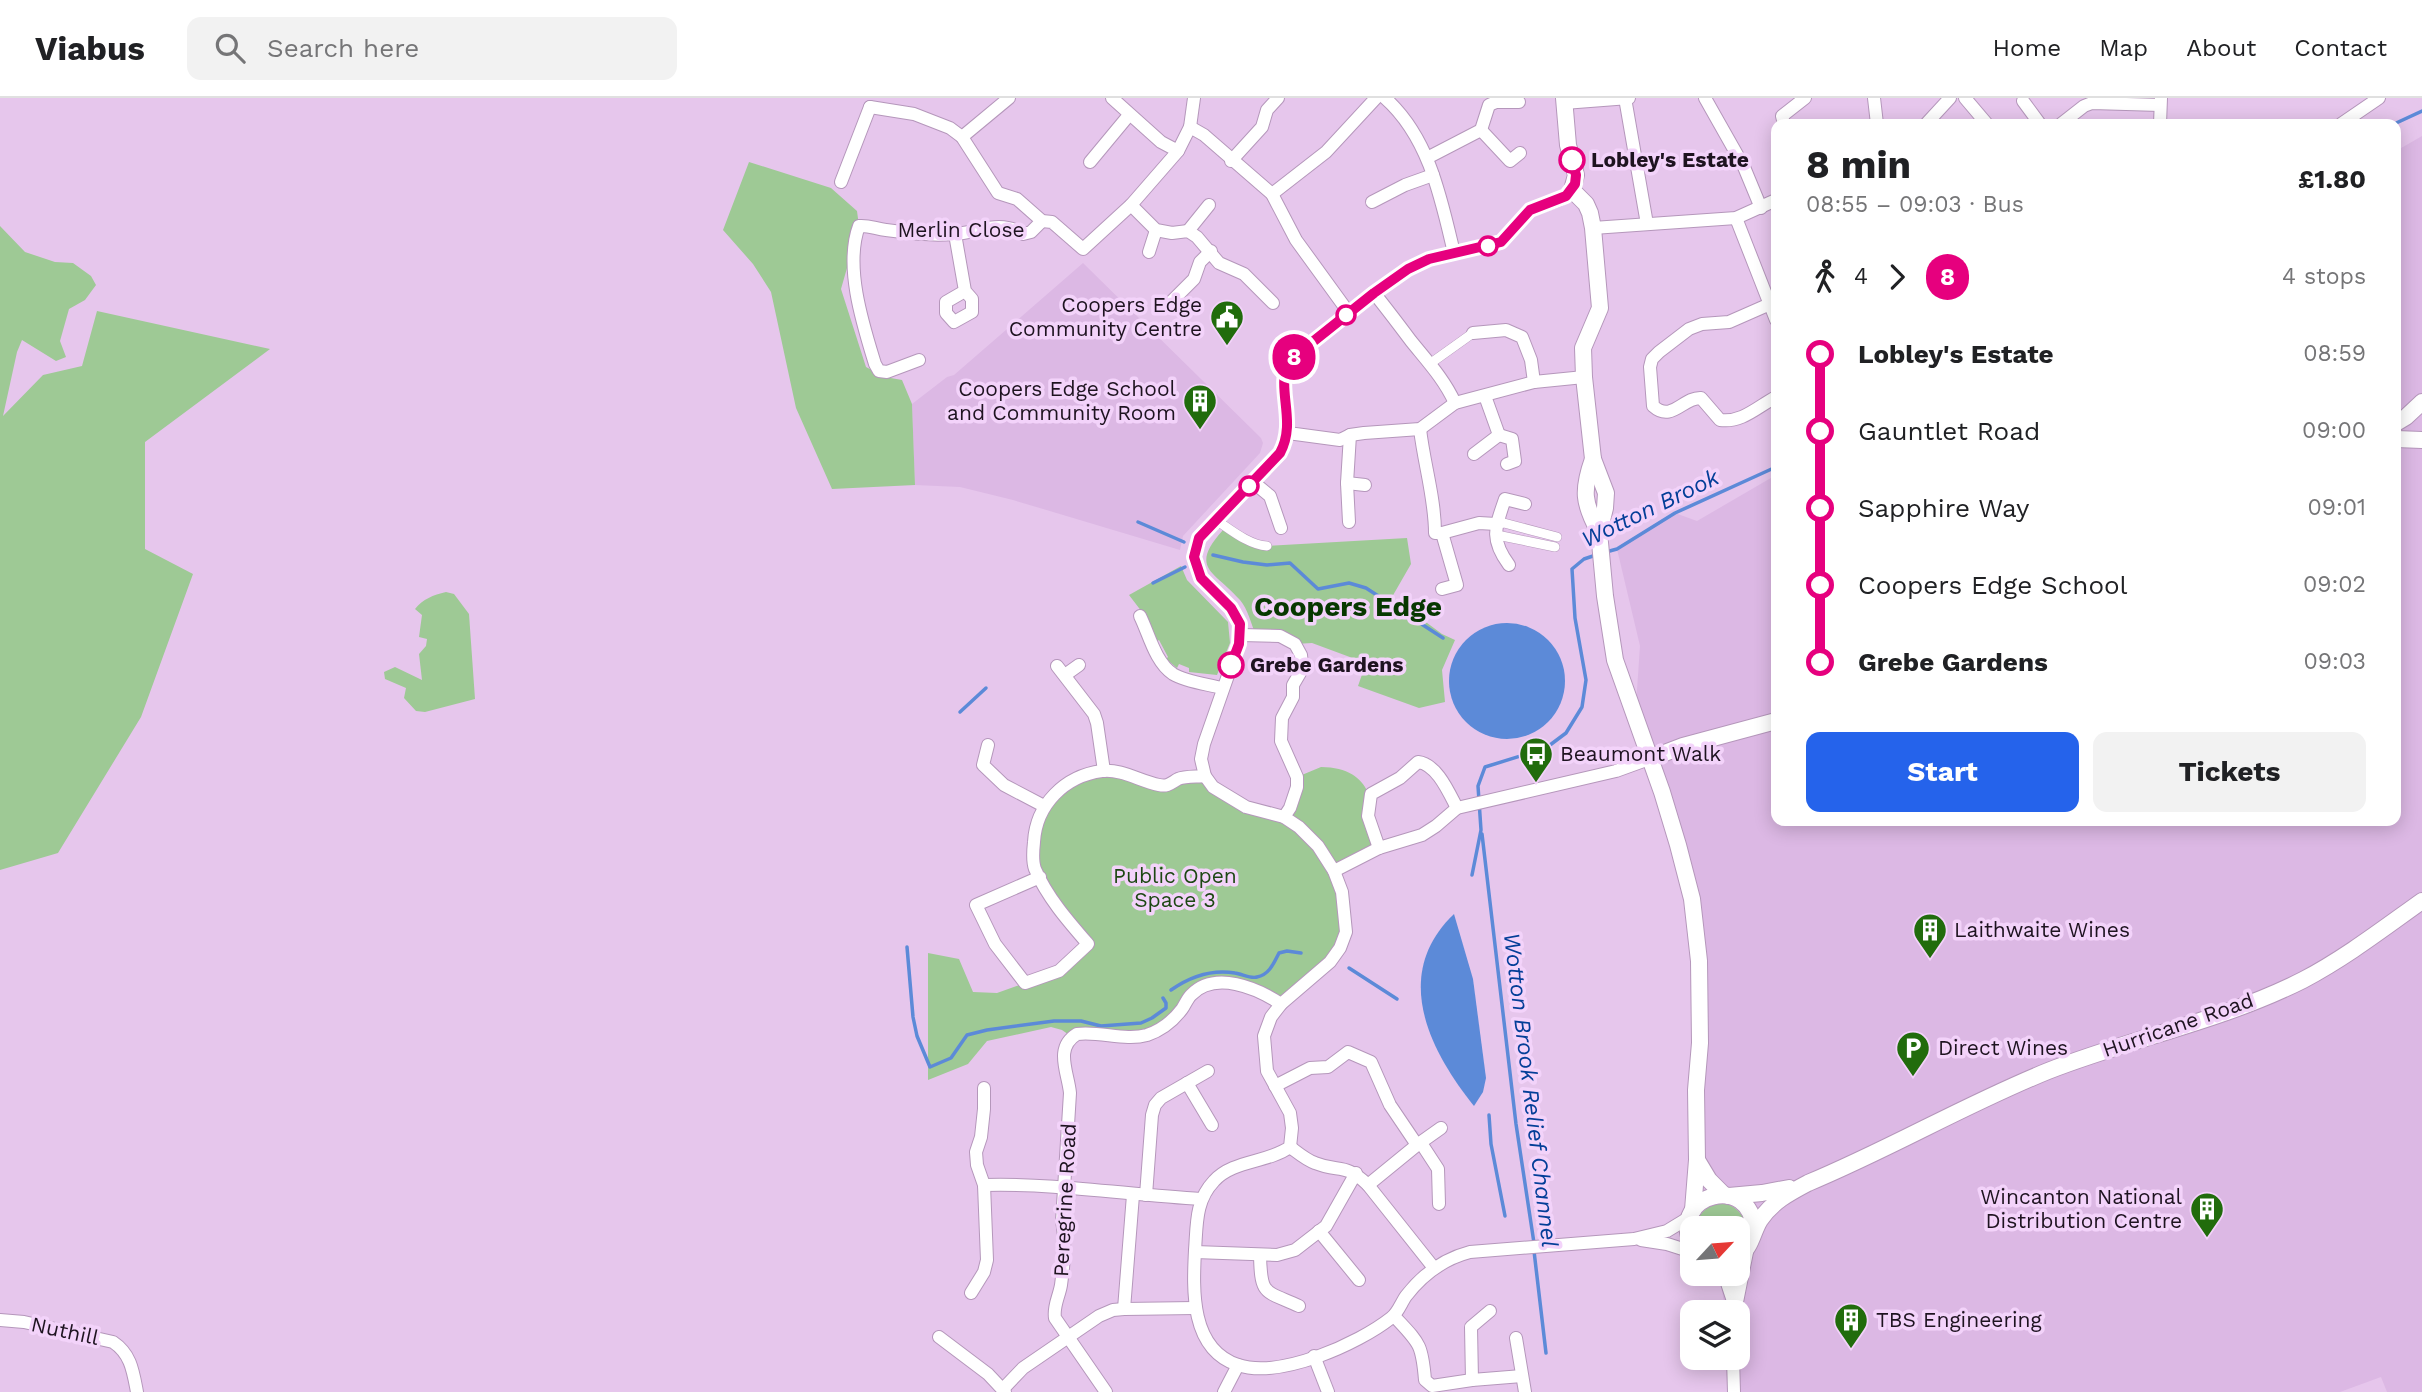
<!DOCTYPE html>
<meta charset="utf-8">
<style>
body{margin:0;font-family:"Work Sans",sans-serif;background:#f2f2f2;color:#202124;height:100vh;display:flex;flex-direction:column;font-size:26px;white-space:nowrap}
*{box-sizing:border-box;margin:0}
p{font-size:23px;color:#757577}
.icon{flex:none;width:38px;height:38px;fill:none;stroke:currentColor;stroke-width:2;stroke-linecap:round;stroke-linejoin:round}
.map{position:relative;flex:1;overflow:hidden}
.sheet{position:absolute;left:1771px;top:21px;width:630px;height:707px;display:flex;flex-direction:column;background:#fff;border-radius:14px;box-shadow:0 4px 18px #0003}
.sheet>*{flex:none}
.badge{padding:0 14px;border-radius:23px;font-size:24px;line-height:46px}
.needle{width:46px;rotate:64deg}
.controls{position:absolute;left:1680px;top:1118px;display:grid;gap:14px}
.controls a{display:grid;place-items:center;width:70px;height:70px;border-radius:14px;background:#fff;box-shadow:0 4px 18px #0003;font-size:35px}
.map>.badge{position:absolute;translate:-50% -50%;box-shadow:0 0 0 4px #fff}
.legs{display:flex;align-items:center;gap:10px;height:77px;padding:0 35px;font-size:23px}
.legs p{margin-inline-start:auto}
.headline{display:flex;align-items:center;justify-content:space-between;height:119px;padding:0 35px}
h1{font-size:38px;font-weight:700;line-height:52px}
.primary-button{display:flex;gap:14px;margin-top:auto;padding:14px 35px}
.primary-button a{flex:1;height:80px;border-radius:14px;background:#2563eb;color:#fff;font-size:28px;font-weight:700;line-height:80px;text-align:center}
.primary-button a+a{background:#f2f2f2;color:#202124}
ul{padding:0 35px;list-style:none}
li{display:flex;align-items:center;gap:24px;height:77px;font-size:26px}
li i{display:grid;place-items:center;width:10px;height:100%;margin:0 9px;background:currentColor}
li i::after{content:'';width:18px;height:18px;margin:-9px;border:5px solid;border-radius:50%;background:#fff}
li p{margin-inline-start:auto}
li:first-child i{background:linear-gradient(#0000 50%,currentColor 0)}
li:last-child i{background:linear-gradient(currentColor 50%,#0000 0)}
header{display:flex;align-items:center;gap:42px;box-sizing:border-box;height:98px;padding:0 35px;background:#fff;border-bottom:2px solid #e0e0e0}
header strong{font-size:33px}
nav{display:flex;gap:38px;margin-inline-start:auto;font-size:24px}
.search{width:490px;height:63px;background:#f2f2f2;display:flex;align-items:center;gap:18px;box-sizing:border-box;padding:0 24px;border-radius:14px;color:#757577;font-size:26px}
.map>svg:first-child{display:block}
.built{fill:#dcb8e4}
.green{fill:#9ec995}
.water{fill:#5c8ad8}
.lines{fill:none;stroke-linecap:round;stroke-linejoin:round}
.stream{stroke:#5c8ad8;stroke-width:3.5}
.pedestrian-casing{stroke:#b597bb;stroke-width:10}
.minor-casing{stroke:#b597bb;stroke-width:14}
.tertiary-casing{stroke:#b597bb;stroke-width:18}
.pedestrian{stroke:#fff;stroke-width:9}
.minor{stroke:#fff;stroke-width:12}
.tertiary{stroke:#fff;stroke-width:16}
.line-1-casing{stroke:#fff;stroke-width:16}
.line-1{stroke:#e6007e;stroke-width:10}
.stop-1-dot{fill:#fff;stroke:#e6007e;stroke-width:3.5}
.labels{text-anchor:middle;stroke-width:7;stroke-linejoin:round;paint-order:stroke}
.stop-label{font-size:21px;font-weight:bold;fill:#1e1320;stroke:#f3d3fa;text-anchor:start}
.street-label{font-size:21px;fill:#1e1320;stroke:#f3d3fa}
.poi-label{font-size:21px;fill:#1e1320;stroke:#f3d3fa;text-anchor:start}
.park-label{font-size:21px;fill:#1d4813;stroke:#f3d3fa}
.water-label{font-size:23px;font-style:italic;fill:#033e98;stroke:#f3d3fa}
.district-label{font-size:28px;font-weight:bold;fill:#073800;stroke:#f3d3fa}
</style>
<header>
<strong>Viabus</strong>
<div class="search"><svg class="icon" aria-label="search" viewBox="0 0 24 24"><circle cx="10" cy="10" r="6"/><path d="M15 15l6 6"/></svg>Search here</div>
<nav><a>Home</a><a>Map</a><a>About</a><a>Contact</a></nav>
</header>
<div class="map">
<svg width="2422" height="1294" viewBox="0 0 2422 1294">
<rect width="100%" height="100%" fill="#e6c6ec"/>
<g class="built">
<polygon points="2422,38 2422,1294 2387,1294 2381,1279 2340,1294 1734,1294 1738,1260 1738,1214 1726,1214 1721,1188 1715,1176 1738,1176 1738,1130 1692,1130 1692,1160 1686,1153 1679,1135 1682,1115 1689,1102 1699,863 1678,747 1635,621 1640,548 1617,451 1675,415 1697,423 1776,377 1776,723 2396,723 2396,53"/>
<polygon points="1083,165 1261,340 1263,345 1260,355 1183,438 1180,452 1013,402 960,389 915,387 912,306 947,279 954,277"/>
</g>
<g class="green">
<polygon points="749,64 831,90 857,113 859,128 841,191 866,269 885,279 902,282 912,306 915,387 832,391 796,310 771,194 753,166 723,132"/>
<polygon points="0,128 25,154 55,164 73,165 91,178 96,187 85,202 69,211 60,243 66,259 56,263 22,242 17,254 3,318 43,277 82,268 97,213 270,251 145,344 145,451 193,476 141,619 58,755 0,772"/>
<path d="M 1223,432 L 1267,448 L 1407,440 L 1411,466 L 1392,499 L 1442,536 L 1455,542 L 1442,572 L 1445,604 L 1419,610 L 1358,588 L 1366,565 L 1312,545 L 1295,546 L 1256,537 C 1251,526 1248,511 1240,502 C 1215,473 1188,471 1223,432 Z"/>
<polygon points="1181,468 1187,482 1228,524 1230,545 1217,577 1189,574 1189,570 1179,566 1177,570 1166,561 1168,559 1159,542 1156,544 1142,514 1129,497"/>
<path d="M 446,494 L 454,496 L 469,516 L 475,601 L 425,614 L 416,613 L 404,600 L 406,590 L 385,581 L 384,574 L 395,569 L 422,582 L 419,556 L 426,548 L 427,541 L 419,539 L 422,517 L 415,511 C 423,501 433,497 446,494 Z"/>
<path d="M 1321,669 C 1375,670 1373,709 1379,750 L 1334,773 L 1342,794 L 1340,850 L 1290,899 L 1272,900 L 1213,885 L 1149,936 L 1072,939 L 1062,932 L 1051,929 L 987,943 L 968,966 L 928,982 L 928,855 L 959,861 L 973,894 L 997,895 L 1059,873 L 1087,846 L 1034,768 L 1044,708 L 1091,675 L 1161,688 L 1205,678 L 1213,689 L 1284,719 L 1297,679 Z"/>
<path d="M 1723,1105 C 1745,1110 1752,1131 1738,1148 L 1738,1130 L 1696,1130 C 1698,1114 1708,1107 1723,1105 Z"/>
</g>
<g class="water">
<circle cx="1507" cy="583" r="58"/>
<path d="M 1454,816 L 1473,881 L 1486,980 L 1483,994 L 1474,1008 C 1429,952 1391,876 1454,816 Z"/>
</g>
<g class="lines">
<g class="stream">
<polyline points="2394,26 2422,13"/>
<polyline points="1138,424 1184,444"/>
<polyline points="1606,454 1617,451 1675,415 1776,369"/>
<polyline points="1213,457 1243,464 1267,467 1290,465 1318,491 1349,485 1366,490 1443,540"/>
<polyline points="1153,485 1185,469"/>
<polyline points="960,614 986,590"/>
<polyline points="1482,736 1516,1026 1534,1145"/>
<polyline points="1472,777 1481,732 1478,688 1485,669 1546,650 1566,635 1582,609 1586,582 1575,520 1572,471 1584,461 1596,457"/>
<polyline points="907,849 913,919 917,938 930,969 951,960 967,937 987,932 1054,923 1081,923 1101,928 1141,925 1152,920 1166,910 1166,905 1163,900"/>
<polyline points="1349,870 1397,901"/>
<path d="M 1171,892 C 1191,878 1211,871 1235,875 C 1242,876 1251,881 1257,879 C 1269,877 1274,865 1279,855 L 1287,853 L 1301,855"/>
<polyline points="1489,1017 1491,1046 1505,1118"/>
<polyline points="1534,1153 1546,1255"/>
</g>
<g class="pedestrian-casing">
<g id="pedestrian">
<polyline points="1431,265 1473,235"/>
<path d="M 1216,422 C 1231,432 1249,447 1267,448"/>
<polyline points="1496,426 1504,425 1557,439"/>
<polyline points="1497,437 1555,449"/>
</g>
</g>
<g class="minor-casing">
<g id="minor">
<polyline points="1112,0 1161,44 1178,53 1190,29 1204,37 1272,96 1296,142 1349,215"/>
<path d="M 1385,0 C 1429,39 1441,100 1454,155"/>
<polyline points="1625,0 1647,126"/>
<polyline points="1705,0 1744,69 1761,110"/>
<polyline points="1874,0 1877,26"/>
<polyline points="1965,0 1987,26"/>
<polyline points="2023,3 2040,26"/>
<polyline points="1564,5 1629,0"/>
<polyline points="870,9 914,16 950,30 962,39 998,95 1017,101 1042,123 1052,124 1083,151 1131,107 1178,53"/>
<polyline points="1784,26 1782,18 1805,0"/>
<polyline points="1926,26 1950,0"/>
<polyline points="2061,26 2084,8 2092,5 2160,7"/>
<polyline points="2160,26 2161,0"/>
<polyline points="2341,26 2379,0"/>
<polyline points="1190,29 1194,0"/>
<polyline points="1481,32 1510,63 1520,55"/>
<polyline points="962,39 1009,0"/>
<polyline points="1427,60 1481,32 1489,7 1496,4 1519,4"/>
<polyline points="1231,63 1262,29 1267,12 1278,0"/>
<polyline points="1090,64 1129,17"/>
<polyline points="841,84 870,9"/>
<polyline points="1272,96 1326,54 1376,0"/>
<polyline points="1372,104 1405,87 1433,77"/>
<polyline points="1131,107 1156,132 1172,135 1188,133 1197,139 1219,165 1244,176 1273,205"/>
<polyline points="1736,120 1776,222"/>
<polyline points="1593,130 1736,120 1776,102"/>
<polyline points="1188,133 1209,107"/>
<polyline points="955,136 965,193 972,201 972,214 954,224 946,215 946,204 965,193"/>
<polyline points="1149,154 1156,132"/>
<path d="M 1374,195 C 1387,211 1399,227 1411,243 C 1428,264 1444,281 1455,305"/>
<polyline points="1170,205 1194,181 1200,164 1211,153"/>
<path d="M 1770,206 L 1729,224 L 1702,226 L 1689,231 L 1659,254 L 1652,261 L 1650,269 L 1653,308 C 1672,325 1683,299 1701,300 L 1720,322 C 1742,325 1757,309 1776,299"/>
<polyline points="1473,235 1506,232 1522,239 1531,262 1534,284"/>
<path d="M 919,262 L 887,274 L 879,273 L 875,266 C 863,227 844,168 859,128 C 869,127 876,131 886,132 C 908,135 931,138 953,136 C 979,135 998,121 1023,136 L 1031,134 L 1042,123"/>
<path d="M 1420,331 C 1424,366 1435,400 1435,435 L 1442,435 L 1479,425 L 1496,426"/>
<polyline points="1288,335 1340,342 1350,337 1364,335 1420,331 1455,305 1534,284 1584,279"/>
<polyline points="1499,337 1512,341 1515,363 1507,366"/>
<polyline points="1474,356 1499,337 1485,298"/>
<polyline points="1253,384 1270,398 1281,430"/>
<polyline points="1347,385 1365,387"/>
<polyline points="1349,424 1347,385 1350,337"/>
<polyline points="1442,435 1457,487 1442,491"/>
<path d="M 1509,467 C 1490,441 1495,430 1505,401 L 1525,406"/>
<path d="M 1201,480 L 1194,459 L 1200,440 L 1280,355 C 1298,321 1275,289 1290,262 L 1374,195 L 1408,171 L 1429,161 L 1501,144 L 1530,112 L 1559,102 L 1572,92"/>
<path d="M 1231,510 L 1239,526 L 1239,546 L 1204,646 L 1201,661 L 1205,678 L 1213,689 L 1246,709 L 1284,719 L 1299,729 L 1318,748 L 1334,773 L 1342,794 L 1346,834 L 1340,850 L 1330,864 L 1281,906 L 1271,919 L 1264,938 L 1267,973 L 1290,1015 L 1292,1030 L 1290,1049 C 1267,1065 1233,1062 1214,1083 C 1195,1103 1197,1127 1195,1152 C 1193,1192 1190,1251 1238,1267 C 1280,1281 1358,1246 1391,1220 C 1398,1215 1401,1205 1406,1198 C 1423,1176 1443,1161 1470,1154 L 1634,1141 L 1667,1133 L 1690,1119"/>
<path d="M 1140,518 C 1149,536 1155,564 1173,576 C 1186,584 1207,586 1222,590"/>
<polyline points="1241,537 1280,538 1295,546 1301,557 1302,567 1300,575 1293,587 1293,599 1282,620 1281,643 1297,679 1297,689 1290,710 1284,719"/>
<polyline points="1057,568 1094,616 1097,625 1104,673"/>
<polyline points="1065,577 1079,567"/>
<polyline points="988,647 983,667 1004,687 1044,708"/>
<path d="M 1379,750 L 1368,718 L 1371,696 L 1400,680 L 1418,664 C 1437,666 1449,695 1457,710"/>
<polyline points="1334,773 1379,750 1422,737 1436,728 1457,710 1616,673 1649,661"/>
<path d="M 1040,779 L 976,807 L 995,846 L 1025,885 L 1059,873 L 1088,846 C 1068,823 1047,799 1035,771 C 1032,763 1033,753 1034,744 C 1036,707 1064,678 1102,673 C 1123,671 1139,683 1159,687 C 1168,689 1171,685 1178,681 C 1185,678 1197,679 1205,678"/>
<polyline points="1187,985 1212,1027"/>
<polyline points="1275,988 1310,970 1328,969 1348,954 1371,964 1390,1007 1417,1047 1368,1087"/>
<polyline points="1421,1045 1438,1071 1439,1106"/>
<polyline points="1417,1047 1441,1030"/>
<path d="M 1290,1049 C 1297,1054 1306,1062 1315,1065 C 1340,1075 1344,1064 1368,1087 L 1434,1170"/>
<path d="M 984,1087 C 1057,1085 1129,1097 1201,1101"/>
<polyline points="1146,1097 1152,1017 1155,1007 1161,1000 1208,973"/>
<polyline points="1319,1133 1359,1182"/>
<polyline points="1641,1142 1667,1146 1692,1154"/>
<polyline points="1195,1154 1277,1157 1295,1152 1326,1128 1356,1075"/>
<path d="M 1260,1157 C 1261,1198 1264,1192 1299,1208"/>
<polyline points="1724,1176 1734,1206"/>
<polyline points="971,1195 984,1174 987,1162 984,1087 977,1067 976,1054 981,1039 984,1011 984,990"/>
<polyline points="1124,1211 1133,1097"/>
<polyline points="1735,1214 1748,1149"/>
<path d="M 1394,1218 C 1419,1245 1422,1245 1425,1282 L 1432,1288 L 1472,1282 L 1522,1278"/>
<path d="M 0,1222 L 24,1224 L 113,1244 C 131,1256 133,1273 137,1294"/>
<polyline points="939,1239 988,1276 1005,1294"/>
<polyline points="1516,1240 1525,1294"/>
<polyline points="1314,1258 1328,1294"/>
<polyline points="1733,1260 1734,1294"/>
<polyline points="1472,1282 1471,1229 1490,1213"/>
<polyline points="1003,1291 1023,1270 1099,1218 1113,1212 1124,1211 1195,1210"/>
<path d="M 1106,1294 L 1055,1220 C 1053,1208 1059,1199 1061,1187 C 1064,1165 1066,1144 1062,1123 L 1070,995 C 1068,974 1054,950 1077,936 C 1100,933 1125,943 1147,937 C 1162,932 1173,923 1182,911 C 1185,907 1187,901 1191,897 C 1215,872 1257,890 1281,906"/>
<polyline points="1224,1294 1238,1267"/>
</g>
</g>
<g class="tertiary-casing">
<g id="tertiary">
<polyline points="1564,0 1568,47 1576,77 1572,92 1586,106 1590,115 1593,130 1600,210 1583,250 1584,279 1593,361 1606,395 1605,410 1599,434 1605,498 1615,562 1662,694 1678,747 1692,801 1699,863 1700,945 1696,992 1697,1062 1693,1112"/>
<polyline points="2396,325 2406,319 2422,304"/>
<polyline points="2396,341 2422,342"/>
<path d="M 1593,361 C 1582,392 1583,405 1599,434"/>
<polyline points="1649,661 1683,648 1776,623"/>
<polyline points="1697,1062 1709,1082 1724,1097"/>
<polyline points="1729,1098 1762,1095 1789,1090"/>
<path d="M 1692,1146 C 1668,1096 1752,1074 1754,1132"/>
<path d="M 1738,1159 C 1752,1149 1752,1135 1760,1122 C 1772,1104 1789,1095 1808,1085 C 1890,1051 1966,1006 2048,973 C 2132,940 2222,923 2303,882 C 2345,860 2384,830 2422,803"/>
</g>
</g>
<use href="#pedestrian" class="pedestrian"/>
<use href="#minor" class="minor"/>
<use href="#tertiary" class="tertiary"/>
</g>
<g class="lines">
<g class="line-1-casing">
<path id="line-1" d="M 1231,567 L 1239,546 L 1240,526 L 1231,510 L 1201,480 L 1194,459 L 1199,440 L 1280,355 C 1298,322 1274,289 1290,262 L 1374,195 L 1408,171 L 1429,161 L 1501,144 L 1530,112 L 1566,98 L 1575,86 L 1576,77 L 1572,62"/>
</g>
<use href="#line-1" class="line-1"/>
</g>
<defs>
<g id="civic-pin" transform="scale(1.75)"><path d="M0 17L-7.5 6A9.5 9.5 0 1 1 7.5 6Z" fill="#216c0c" stroke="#f3d3fa"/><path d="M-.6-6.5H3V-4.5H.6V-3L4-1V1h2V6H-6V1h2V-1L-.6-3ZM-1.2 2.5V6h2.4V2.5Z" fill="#fff"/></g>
<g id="building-pin" transform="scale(1.75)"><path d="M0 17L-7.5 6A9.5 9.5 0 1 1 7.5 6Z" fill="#216c0c" stroke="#f3d3fa"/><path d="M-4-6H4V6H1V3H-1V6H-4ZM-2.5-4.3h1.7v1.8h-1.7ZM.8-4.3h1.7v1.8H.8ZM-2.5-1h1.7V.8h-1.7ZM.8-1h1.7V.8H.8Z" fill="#fff"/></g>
<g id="bus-pin" transform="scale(1.75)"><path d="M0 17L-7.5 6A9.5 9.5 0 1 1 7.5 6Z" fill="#216c0c" stroke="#f3d3fa"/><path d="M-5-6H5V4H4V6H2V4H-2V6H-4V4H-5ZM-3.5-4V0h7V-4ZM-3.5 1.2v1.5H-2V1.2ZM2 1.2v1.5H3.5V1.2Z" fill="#fff"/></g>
<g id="parking-pin" transform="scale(1.75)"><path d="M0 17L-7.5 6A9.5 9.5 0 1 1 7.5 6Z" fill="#216c0c" stroke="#f3d3fa"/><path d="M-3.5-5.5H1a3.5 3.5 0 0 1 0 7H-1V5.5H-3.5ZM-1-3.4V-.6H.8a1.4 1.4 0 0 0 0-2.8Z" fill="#fff"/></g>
</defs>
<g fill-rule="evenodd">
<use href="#civic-pin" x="1227" y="219"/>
<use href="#building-pin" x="1200" y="303"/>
<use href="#bus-pin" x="1536" y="656"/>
<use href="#building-pin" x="1930" y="832"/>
<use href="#parking-pin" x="1913" y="950"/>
<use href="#building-pin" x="2207" y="1111"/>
<use href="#building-pin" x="1851" y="1222"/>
</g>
<g class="stop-1-dot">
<circle cx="1572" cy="62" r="12"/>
<circle cx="1488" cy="148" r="9"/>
<circle cx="1346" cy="217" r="9"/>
<circle cx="1249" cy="388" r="9"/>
<circle cx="1231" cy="567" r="12"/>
</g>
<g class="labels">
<g class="stop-label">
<text x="1591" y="69">Lobley's Estate</text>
<text x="1250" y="574">Grebe Gardens</text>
</g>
<g class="street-label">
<text x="961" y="139">Merlin Close</text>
<text transform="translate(2178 927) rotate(-19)" y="7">Hurricane Road</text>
<text transform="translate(1065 1102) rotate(-87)" y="7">Peregrine Road</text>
<text transform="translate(65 1233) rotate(12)" y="7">Nuthill</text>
</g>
<g class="poi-label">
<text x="1202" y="214" text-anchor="end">Coopers Edge<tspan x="1202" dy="24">Community Centre</tspan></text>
<text x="1176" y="298" text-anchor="end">Coopers Edge School<tspan x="1176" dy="24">and Community Room</tspan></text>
<text x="1560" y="663">Beaumont Walk</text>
<text x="1954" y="839">Laithwaite Wines</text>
<text x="1938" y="957">Direct Wines</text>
<text x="2182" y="1106" text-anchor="end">Wincanton National<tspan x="2182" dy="24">Distribution Centre</tspan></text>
<text x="1876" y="1229">TBS Engineering</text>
</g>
<g class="park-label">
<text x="1175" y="785">Public Open<tspan x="1175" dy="24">Space 3</tspan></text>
</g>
<g class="water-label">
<text transform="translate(1650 410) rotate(-26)" y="8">Wotton Brook</text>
<text transform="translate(1531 992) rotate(83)" y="8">Wotton Brook Relief Channel</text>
</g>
<g class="district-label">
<text x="1348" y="518">Coopers Edge</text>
</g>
</g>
</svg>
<div class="controls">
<a><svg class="needle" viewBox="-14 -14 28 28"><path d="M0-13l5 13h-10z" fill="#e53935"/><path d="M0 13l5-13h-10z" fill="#757577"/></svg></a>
<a><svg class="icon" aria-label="layers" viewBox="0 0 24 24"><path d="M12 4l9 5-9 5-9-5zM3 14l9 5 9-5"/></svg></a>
</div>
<b class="badge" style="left:1294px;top:259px;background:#e6007e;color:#fff">8</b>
<section class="sheet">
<div class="headline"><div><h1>8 min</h1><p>08:55 – 09:03 · Bus</p></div><b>£1.80</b></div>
<div class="legs"><svg class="icon" aria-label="walk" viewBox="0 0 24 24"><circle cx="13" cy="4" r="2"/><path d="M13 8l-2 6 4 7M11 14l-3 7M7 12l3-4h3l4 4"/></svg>4<svg class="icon" aria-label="forward" viewBox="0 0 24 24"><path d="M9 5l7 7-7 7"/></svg><b class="badge" style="background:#e6007e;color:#fff">8</b><p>4 stops</p></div>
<ul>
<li><i style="color:#e6007e"></i><b>Lobley's Estate</b><p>08:59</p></li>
<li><i style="color:#e6007e"></i><span>Gauntlet Road</span><p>09:00</p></li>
<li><i style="color:#e6007e"></i><span>Sapphire Way</span><p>09:01</p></li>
<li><i style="color:#e6007e"></i><span>Coopers Edge School</span><p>09:02</p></li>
<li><i style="color:#e6007e"></i><b>Grebe Gardens</b><p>09:03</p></li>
</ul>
<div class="primary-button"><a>Start</a><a>Tickets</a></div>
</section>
</div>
